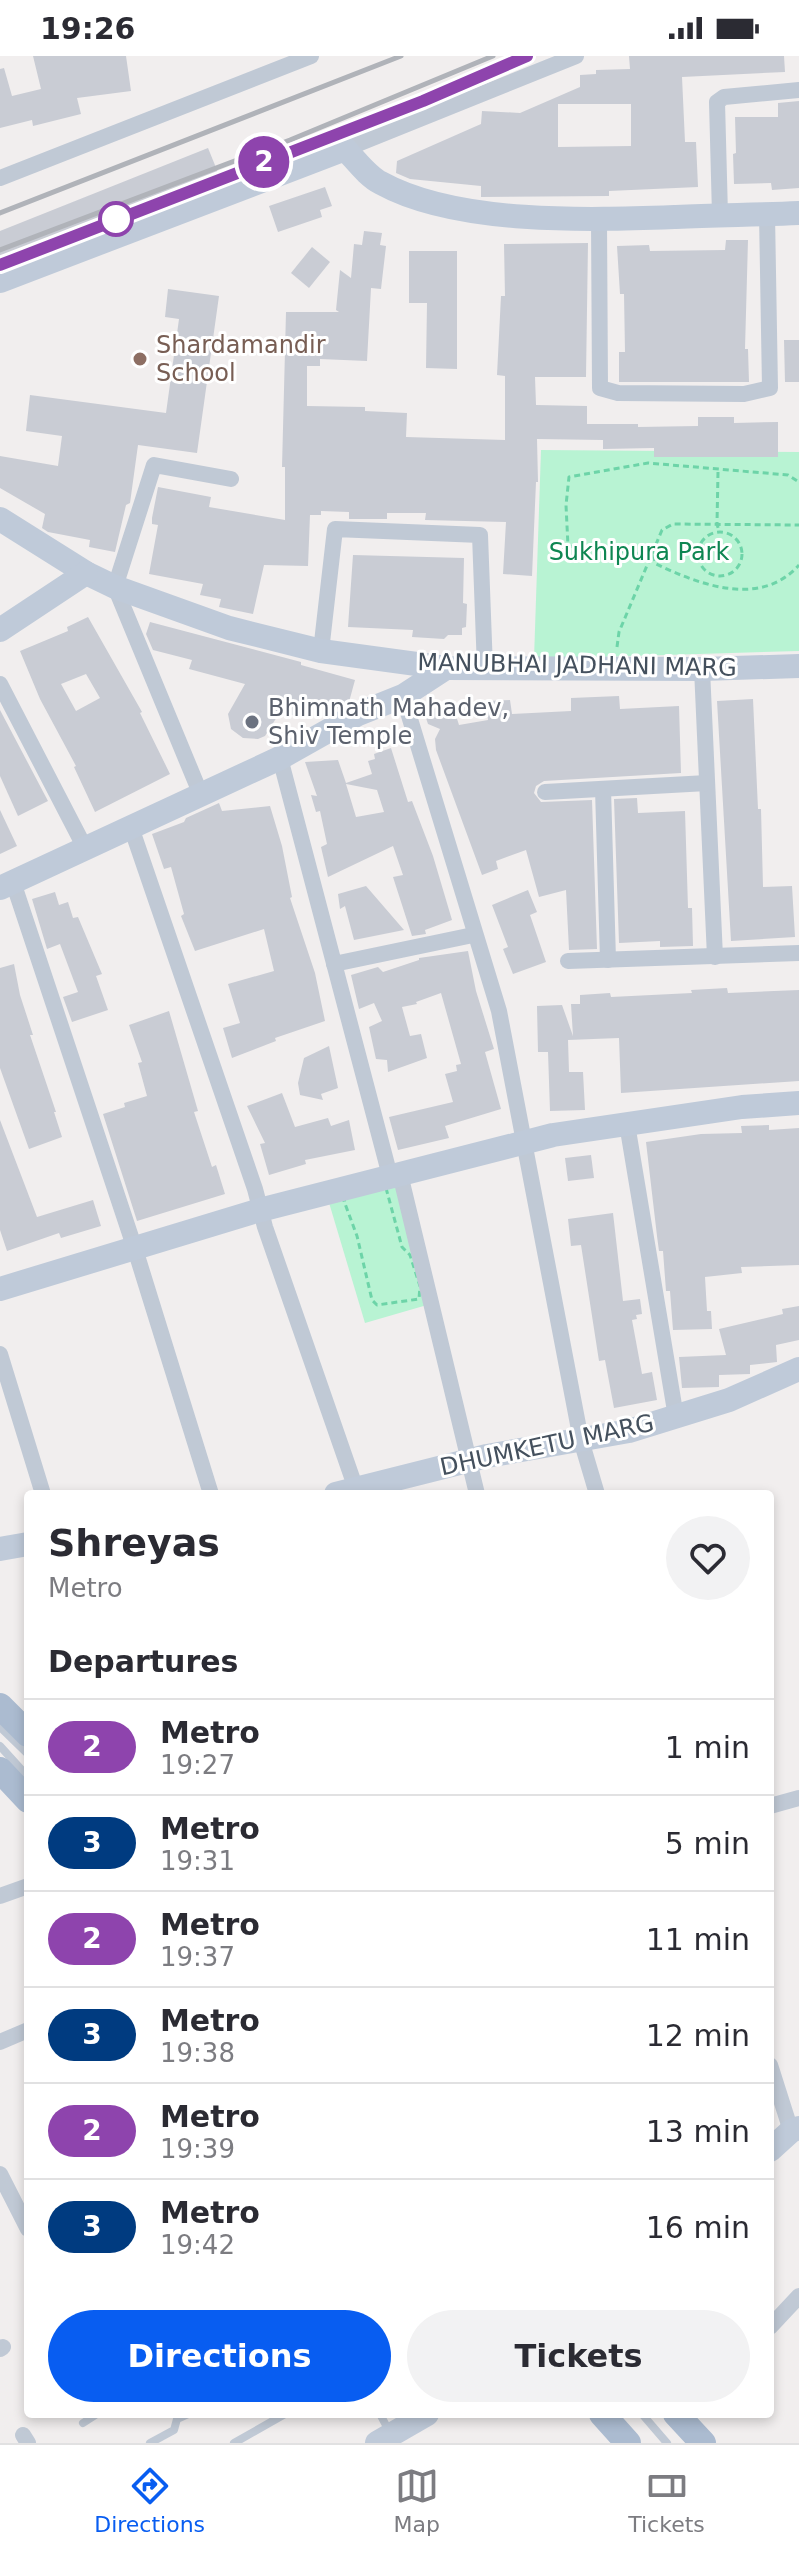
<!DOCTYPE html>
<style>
body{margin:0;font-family:"DejaVu Sans",sans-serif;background:#f2f2f3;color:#2b2b33;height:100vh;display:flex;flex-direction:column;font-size:30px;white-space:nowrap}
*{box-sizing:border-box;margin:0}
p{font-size:26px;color:#7c7c81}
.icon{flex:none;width:44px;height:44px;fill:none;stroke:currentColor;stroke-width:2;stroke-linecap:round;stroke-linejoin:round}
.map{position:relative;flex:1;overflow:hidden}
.side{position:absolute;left:24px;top:1434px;width:750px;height:928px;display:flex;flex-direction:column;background:#fff;border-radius:8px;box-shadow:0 4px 12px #0003}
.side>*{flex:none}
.badge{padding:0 16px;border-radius:26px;font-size:28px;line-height:52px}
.map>.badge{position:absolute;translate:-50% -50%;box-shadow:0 0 0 4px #fff}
h2{padding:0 24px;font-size:30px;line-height:72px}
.round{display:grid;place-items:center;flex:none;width:84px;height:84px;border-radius:42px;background:#f2f2f3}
.head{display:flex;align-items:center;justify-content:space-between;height:136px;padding:0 24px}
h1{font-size:38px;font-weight:700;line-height:60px}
.action{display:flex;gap:16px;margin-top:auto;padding:16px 24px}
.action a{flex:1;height:92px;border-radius:48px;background:#085df1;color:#fff;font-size:32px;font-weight:700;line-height:92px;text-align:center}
.action a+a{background:#f2f2f3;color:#2b2b33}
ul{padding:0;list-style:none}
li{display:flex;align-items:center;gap:24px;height:96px;padding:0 24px;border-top:2px solid #e1e1e2}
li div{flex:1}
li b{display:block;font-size:30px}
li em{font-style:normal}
li .badge{min-width:88px;font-weight:700;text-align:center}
.status{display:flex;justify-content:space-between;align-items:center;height:56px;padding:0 40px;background:#fff;direction:ltr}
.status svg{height:22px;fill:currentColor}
.tab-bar{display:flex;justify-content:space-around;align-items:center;height:112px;border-top:2px solid #e1e1e2;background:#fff;font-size:22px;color:#7c7c81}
.tab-bar a{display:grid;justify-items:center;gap:4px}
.tab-bar .on{color:#085df1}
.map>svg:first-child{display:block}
.green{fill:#b8f3d3}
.building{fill:#c9ccd4;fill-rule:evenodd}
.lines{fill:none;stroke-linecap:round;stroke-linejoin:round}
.path{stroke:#6dd4a8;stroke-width:3;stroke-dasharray:6 4;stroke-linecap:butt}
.lane{stroke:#c0c9d5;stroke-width:8}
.street{stroke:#c0c9d5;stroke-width:16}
.secondary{stroke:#bfcad9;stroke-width:24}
.primary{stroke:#abbbd0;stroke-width:26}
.rail{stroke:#b0b3b9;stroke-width:5}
.line-casing{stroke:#fff;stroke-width:18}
.line{stroke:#8e44ad;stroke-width:12}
.stop-dot{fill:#fff;stroke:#8e44ad;stroke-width:4}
.education-dot{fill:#8d6e63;stroke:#fff;stroke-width:3}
.worship-dot{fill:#6b7280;stroke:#fff;stroke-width:3}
.labels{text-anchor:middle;stroke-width:6;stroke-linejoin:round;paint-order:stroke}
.education-label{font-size:24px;fill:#785e54;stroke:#fff;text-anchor:start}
.park-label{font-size:24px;fill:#0e8652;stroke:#fff}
.street-label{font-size:24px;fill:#44505d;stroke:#fff}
.worship-label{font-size:24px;fill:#5b616d;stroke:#fff;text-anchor:start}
</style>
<div class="status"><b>19:26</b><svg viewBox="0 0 49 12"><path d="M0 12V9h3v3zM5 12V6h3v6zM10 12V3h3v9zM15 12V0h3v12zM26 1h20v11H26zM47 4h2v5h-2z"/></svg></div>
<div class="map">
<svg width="799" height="2387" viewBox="0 0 799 2387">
<rect width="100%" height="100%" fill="#f1eeee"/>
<g class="green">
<polygon points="541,394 799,396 799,595 534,603"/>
<polygon points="394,1124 427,1249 365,1267 327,1140"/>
</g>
<g class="building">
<polygon points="33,0 126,0 131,35 77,42 81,58 33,70 32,64 0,72 0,13 4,12 12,40 41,33"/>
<path d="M 629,0 L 784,0 L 785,16 L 682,21 L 685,86 L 696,86 L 698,131 L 609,135 L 609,140 L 481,141 L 481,130 L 410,123 L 396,117 L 397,105 L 481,68 L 482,55 L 520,57 L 580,31 L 580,19 L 596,18 L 596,14 L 630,13 ZM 558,48 L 631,48 L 631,90 L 558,91 Z"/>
<polygon points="799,45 799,132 772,134 771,127 734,128 733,98 736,97 735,61 778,61 778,47"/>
<polygon points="208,92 221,124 0,209 0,175"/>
<polygon points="325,131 332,150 320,154 322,161 278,176 269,150"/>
<polygon points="364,175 382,177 380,189 386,190 381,233 371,232 367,305 320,303 320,310 307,310 307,350 365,351 365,355 407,357 406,381 505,384 505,320 497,319 501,240 505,240 504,188 588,187 586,321 535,321 536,349 587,350 587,368 638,368 638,371 698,370 698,361 734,361 734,367 778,366 778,401 654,401 654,392 603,393 603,384 537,383 538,426 536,426 532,520 503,518 506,466 425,464 426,457 387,457 387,463 349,463 349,456 321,455 321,459 310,459 308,510 264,509 253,558 219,551 221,543 200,539 203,528 149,518 158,469 152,468 152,462 158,431 211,441 209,451 285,464 285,411 282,411 286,256 339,256 336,254 340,214 351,222 354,188 362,189"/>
<polygon points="726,184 748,184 745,293 748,293 749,326 619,326 619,296 625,296 624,238 620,238 617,190 649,189 650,195 725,194"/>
<polygon points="312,191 330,206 309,232 291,217"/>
<polygon points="409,195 457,195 457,313 426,312 427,247 409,247"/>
<polygon points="168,233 219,240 197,397 138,389 130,447 126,449 115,496 89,491 90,484 48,476 42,472 45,458 0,432 0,400 58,410 62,380 26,375 30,339 166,357 179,263 165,261"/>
<polygon points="784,284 799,284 799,326 785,326"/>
<polygon points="353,499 464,502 463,547 467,548 466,571 462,572 462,579 448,579 444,583 412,581 413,574 348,571"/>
<path d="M 88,561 L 142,656 L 140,657 L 170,718 L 95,756 L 74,711 L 76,710 L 40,643 L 20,595 L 68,575 L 67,571 ZM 86,618 L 100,642 L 76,655 L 61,628 Z"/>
<polygon points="150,566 301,606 301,609 355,624 349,646 336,653 308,646 304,662 280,656 265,680 258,683 243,682 231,673 228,658 245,628 189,613 192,604 153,594 146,578"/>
<polygon points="619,640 620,653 679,650 681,717 544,725 536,730 534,737 541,746 592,744 597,893 569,894 566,834 539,841 526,794 496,805 498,813 482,819 436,694 435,683 440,673 428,668 424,656 452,647 459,669 488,664 486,645 510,644 512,658 571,655 571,642"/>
<polygon points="753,643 758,753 761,753 763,831 792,830 795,881 731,885 717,645"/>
<polygon points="0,654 48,745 18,760 0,720"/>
<path d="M 391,692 L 408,746 L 412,745 L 433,800 L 452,864 L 425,874 L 426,878 L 412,880 L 393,821 L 403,819 L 393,790 L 328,821 L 321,791 L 327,788 L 320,755 L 316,756 L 311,739 L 317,740 L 305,706 L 338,704 L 346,727 L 372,718 L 368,705 L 375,703 L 374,698 ZM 346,728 L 377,734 L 384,756 L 356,761 Z"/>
<polygon points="637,742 638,757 685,755 688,852 692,852 693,890 660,891 660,885 619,887 614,743"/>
<polygon points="219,747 222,755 270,750 282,790 292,841 290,842 315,917 325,965 275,982 276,985 232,1002 223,972 240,967 228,928 274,915 264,873 195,895 181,860 184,858 171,811 164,813 152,778 184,766 186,762"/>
<polygon points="0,754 17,790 0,798"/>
<polygon points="366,830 404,874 354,884 345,850 340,853 338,838"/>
<polygon points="528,834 537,856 530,859 546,906 513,918 503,893 508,891 492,849"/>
<polygon points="55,836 59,849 68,846 73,862 78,861 102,918 96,920 108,954 72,966 63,941 78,936 60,888 47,893 32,843"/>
<polygon points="468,895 476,935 494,993 485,996 501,1053 445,1070 449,1082 398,1094 389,1061 453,1046 445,1018 457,1015 456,1009 461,1008 441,937 416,946 417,948 402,951 410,980 421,978 427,1002 388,1016 387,1004 376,1003 369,971 382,965 374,947 359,953 351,919 378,911 383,916 419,904 419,902"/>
<polygon points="14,908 20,939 33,979 30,979 56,1056 54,1056 62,1081 29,1093 0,1012 0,912"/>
<polygon points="727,932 728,937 799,934 799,1025 621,1037 619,982 568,984 569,1016 583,1016 585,1054 550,1055 548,996 538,996 537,950 562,949 573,980 571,948 580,948 580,939 610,937 611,941 692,937 691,934"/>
<polygon points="169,955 198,1055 194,1056 212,1111 216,1109 225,1138 137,1165 103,1058 125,1051 124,1047 147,1040 138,1007 142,1006 129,969"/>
<polygon points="329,990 338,1032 321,1038 323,1044 300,1039 298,1027 304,1002"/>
<polygon points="282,1037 295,1071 328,1062 331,1070 349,1064 355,1094 305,1104 306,1108 269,1119 260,1088 265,1087 247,1050"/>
<polygon points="0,1064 37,1161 93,1144 101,1170 61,1182 59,1177 7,1195 0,1174"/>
<polygon points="769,1069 769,1074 799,1072 799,1209 741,1211 742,1217 705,1221 707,1255 711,1255 712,1273 673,1274 670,1235 666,1235 663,1195 659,1195 657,1180 646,1086 701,1078 742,1077 741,1070"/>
<polygon points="591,1099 594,1122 568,1125 565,1102"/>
<polygon points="613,1157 623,1245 640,1243 642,1258 636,1259 637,1263 632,1264 642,1318 652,1316 657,1344 614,1352 605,1304 599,1305 581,1189 571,1190 568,1163"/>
<polygon points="799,1250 799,1284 776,1289 777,1306 750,1309 750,1318 719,1319 719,1331 682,1332 679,1301 726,1299 719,1273 783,1258 782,1253"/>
</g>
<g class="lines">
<g class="path">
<polyline points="718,416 717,468 719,475"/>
<circle cx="720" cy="498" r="22"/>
<polyline points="653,499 568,490 566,449 569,421 648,407 788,419 799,426"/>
<path d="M 653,499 L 656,508 C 700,529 761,552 799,509"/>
<polyline points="617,591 619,576 662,474 673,468 799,469"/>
<polygon points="386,1132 402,1191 410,1199 420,1230 419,1243 377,1249 372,1244 357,1180 344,1145 346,1141"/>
</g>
<g class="lane">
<polyline points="0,1671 28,1698"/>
<polyline points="0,1690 28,1721"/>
<polyline points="380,2358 389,2375"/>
<polyline points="642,2358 667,2387"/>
<polyline points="83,2367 97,2358"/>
<polyline points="150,2387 174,2374 177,2363 188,2358"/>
<polyline points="234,2387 285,2358"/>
</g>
<g class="street">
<polyline points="345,93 576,0"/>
<polyline points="0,122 311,0"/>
<polyline points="720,159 717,46 724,41 799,34"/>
<polyline points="599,164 600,332 618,337 744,338 770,332 767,158"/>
<polyline points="321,595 335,473 480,479 485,613"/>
<polyline points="702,613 715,901"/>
<polyline points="0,628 85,792"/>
<polyline points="403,640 499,955 581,1384 597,1438"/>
<polyline points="280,702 390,1120"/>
<polyline points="603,733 608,904"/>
<polyline points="545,736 707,727"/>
<polyline points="201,739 115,531 154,409 231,423"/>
<polyline points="131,771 255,1133 265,1171 356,1433"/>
<polyline points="13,826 135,1193 211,1438"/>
<polyline points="568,905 799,897"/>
<polyline points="334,908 473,879"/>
<polyline points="627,1068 676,1361"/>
<polyline points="400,1118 477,1438"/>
<polyline points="0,1298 43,1438"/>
<polyline points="770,1750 799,1742"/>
<polyline points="0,1840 28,1830"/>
<polyline points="0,1986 28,1974"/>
<polyline points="770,2009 791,2075"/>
<polyline points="0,2118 28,2173"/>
<polyline points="770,2271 799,2240"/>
<polyline points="0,2293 3,2291"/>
<polyline points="23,2379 28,2387"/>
</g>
<g class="secondary">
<path d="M 0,225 L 345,93 C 356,104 367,120 381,127 C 457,169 591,164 676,161 C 717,159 758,159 799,157"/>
<polyline points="0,463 86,517 115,531 229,572 321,595 446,612 702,613 799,610"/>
<polyline points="0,574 86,517"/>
<polyline points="0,832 280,702 358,658 403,640 446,612"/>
<polyline points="0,1233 260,1154 553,1079 742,1051 799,1047"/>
<polyline points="336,1438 487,1400 629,1375 729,1344 799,1313"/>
<polyline points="0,1493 28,1488"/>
<polyline points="770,2094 791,2075 799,2072"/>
<polyline points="377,2387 427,2358"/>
</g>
<g class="primary">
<polyline points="0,1650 28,1678"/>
<polyline points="0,1714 28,1744"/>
<polyline points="602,2358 628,2387"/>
<polyline points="676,2358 703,2387"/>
</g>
<g class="rail">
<polyline points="0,157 401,0"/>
<polyline points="0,194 290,84 493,0"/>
<polyline points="0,209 423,45 527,0"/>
</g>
</g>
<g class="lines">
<g class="line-casing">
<polyline id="line" points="0,209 423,45 527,0"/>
</g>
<use href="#line" class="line"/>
</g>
<circle class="stop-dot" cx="116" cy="163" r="16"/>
<circle class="education-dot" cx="140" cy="303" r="8"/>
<circle class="worship-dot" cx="252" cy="666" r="8"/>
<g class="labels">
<g class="education-label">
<text x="156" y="297">Shardamandir<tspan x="156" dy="28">School</tspan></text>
</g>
<g class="park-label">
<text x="639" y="504">Sukhipura Park</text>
</g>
<g class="street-label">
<text transform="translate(577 609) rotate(1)" y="8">MANUBHAI JADHANI MARG</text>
<text transform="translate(547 1389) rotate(-12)" y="8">DHUMKETU MARG</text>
</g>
<g class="worship-label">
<text x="268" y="660">Bhimnath Mahadev,<tspan x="268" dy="28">Shiv Temple</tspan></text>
</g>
</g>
</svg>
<b class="badge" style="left:264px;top:106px;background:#8e44ad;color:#fff">2</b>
<section class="side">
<div class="head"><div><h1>Shreyas</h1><p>Metro</p></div><a class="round"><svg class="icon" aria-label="heart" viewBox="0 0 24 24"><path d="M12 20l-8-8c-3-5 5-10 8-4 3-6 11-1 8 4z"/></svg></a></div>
<h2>Departures</h2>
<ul>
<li><span class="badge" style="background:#8e44ad;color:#fff">2</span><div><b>Metro</b><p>19:27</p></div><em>1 min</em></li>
<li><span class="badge" style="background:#003b80;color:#fff">3</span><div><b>Metro</b><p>19:31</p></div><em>5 min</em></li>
<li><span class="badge" style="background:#8e44ad;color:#fff">2</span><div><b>Metro</b><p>19:37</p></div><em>11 min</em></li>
<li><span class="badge" style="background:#003b80;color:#fff">3</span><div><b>Metro</b><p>19:38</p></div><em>12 min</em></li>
<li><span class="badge" style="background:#8e44ad;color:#fff">2</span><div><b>Metro</b><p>19:39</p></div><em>13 min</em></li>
<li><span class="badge" style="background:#003b80;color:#fff">3</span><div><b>Metro</b><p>19:42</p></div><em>16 min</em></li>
</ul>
<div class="action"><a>Directions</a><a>Tickets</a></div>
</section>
</div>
<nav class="tab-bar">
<a class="on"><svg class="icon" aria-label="directions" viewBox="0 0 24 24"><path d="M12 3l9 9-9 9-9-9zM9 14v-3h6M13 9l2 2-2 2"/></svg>Directions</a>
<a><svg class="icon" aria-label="map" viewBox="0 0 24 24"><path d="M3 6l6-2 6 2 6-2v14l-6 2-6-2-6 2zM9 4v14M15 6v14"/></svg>Map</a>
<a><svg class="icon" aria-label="tickets" viewBox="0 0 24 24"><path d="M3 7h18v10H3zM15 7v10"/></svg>Tickets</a>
</nav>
